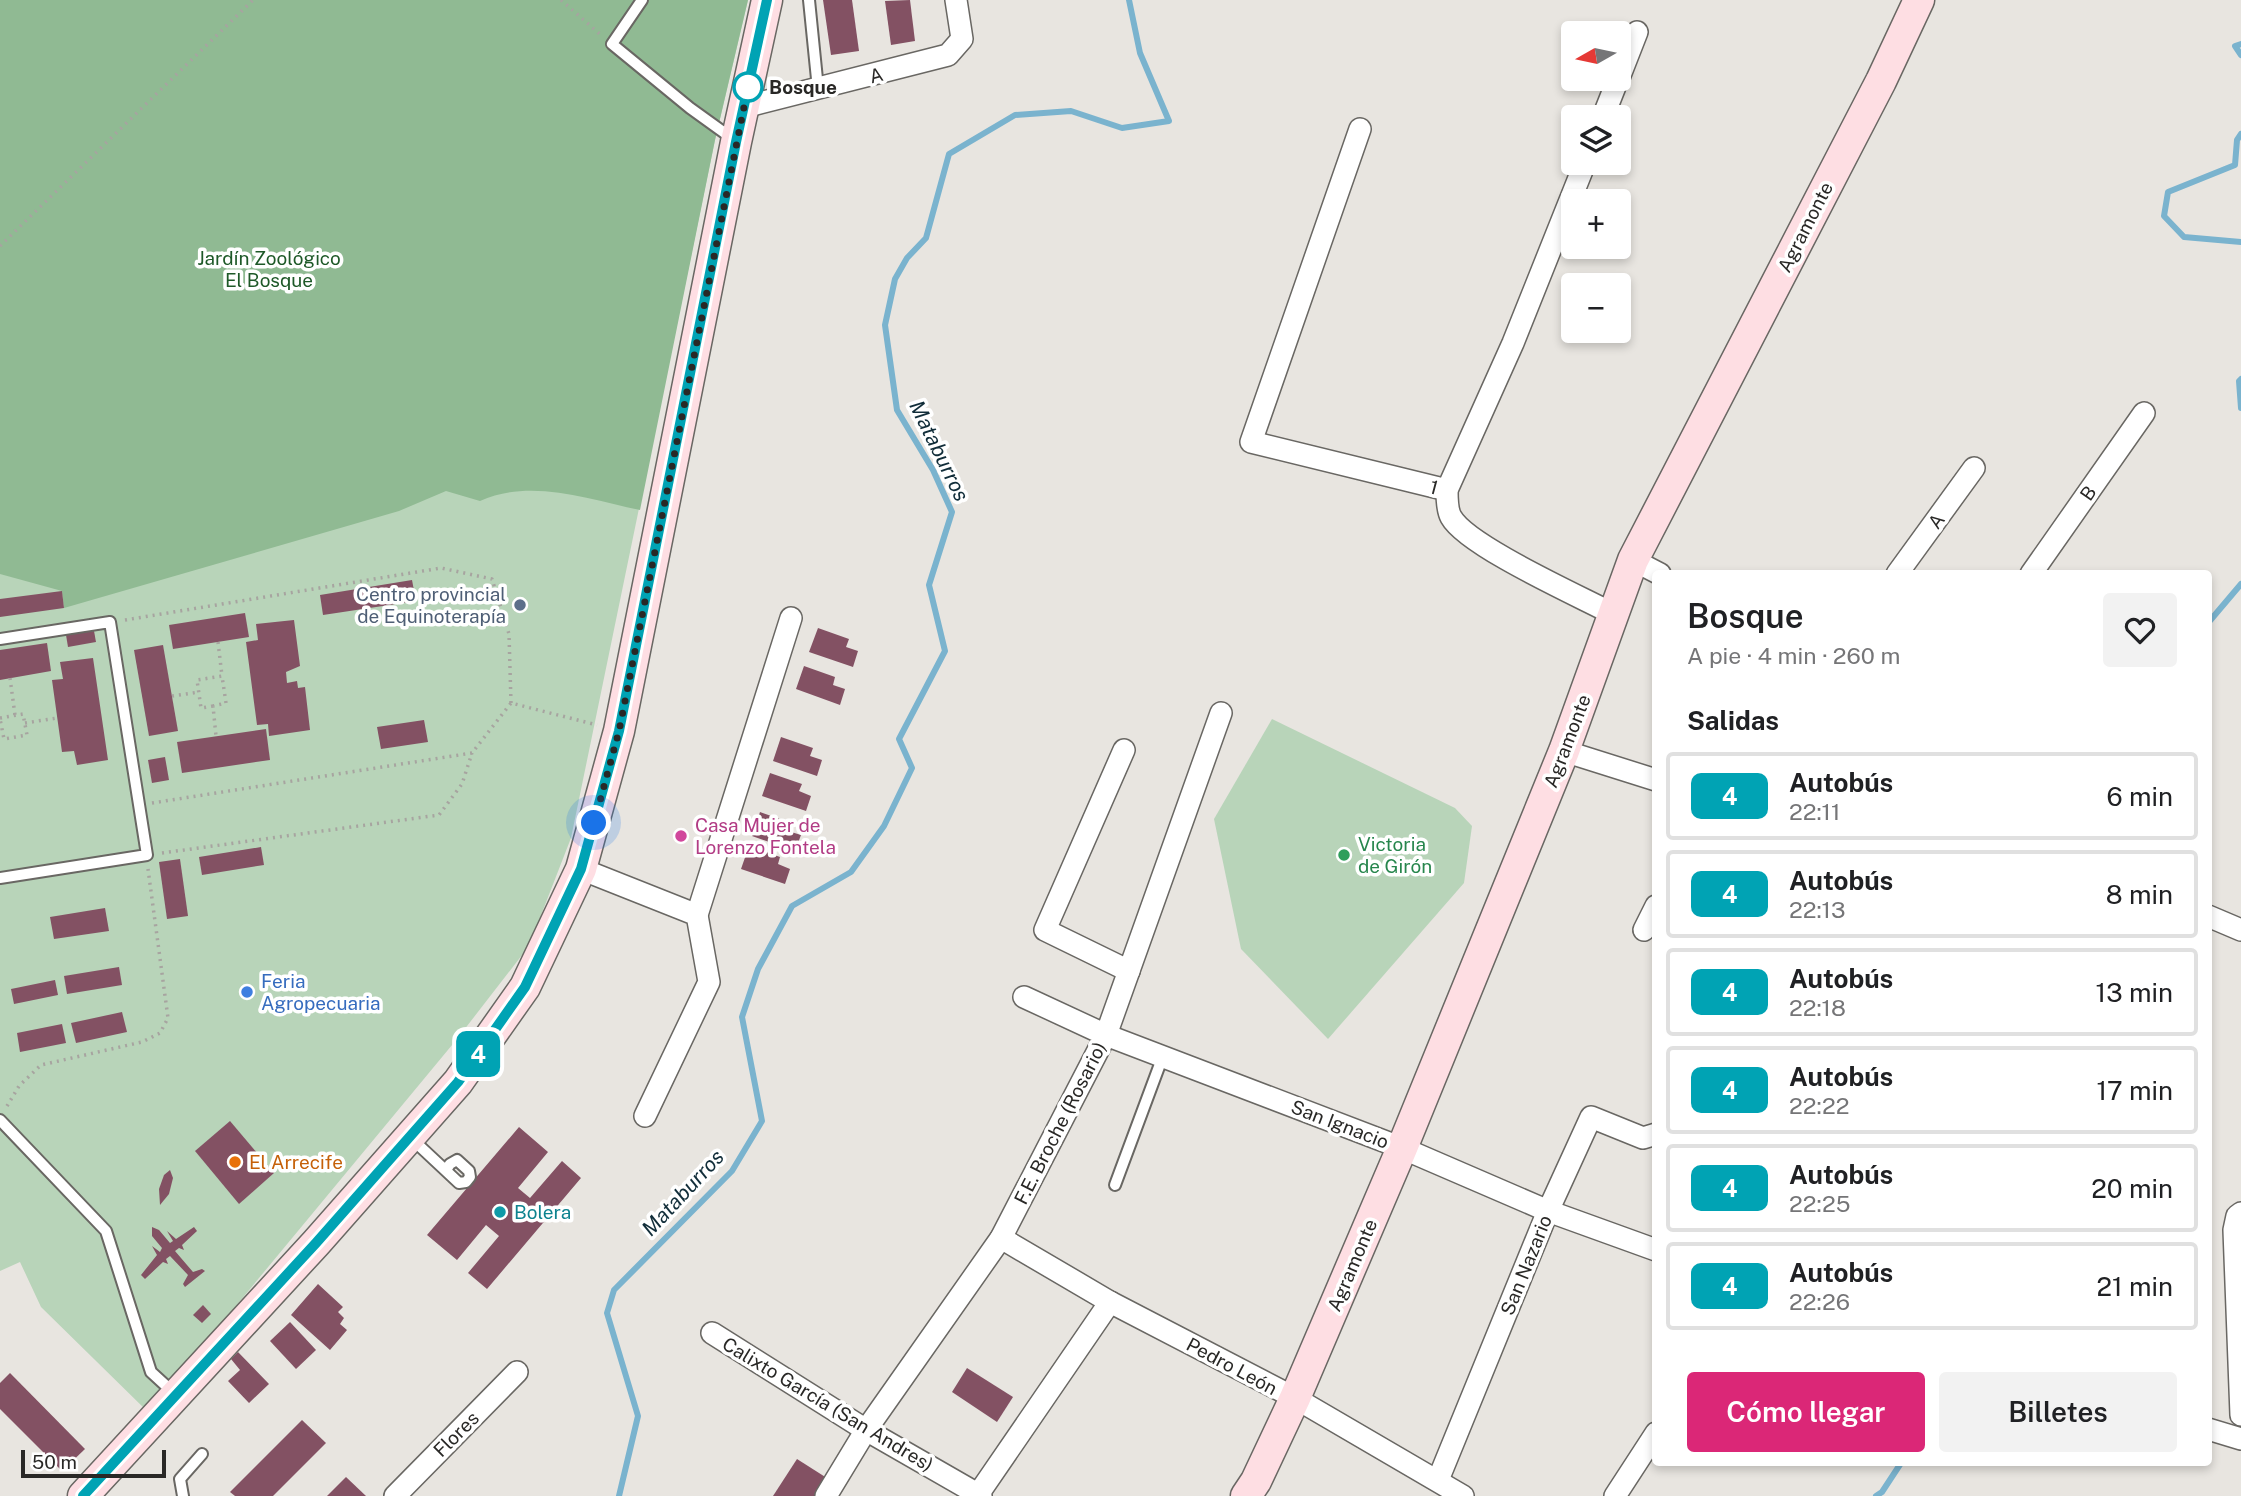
<!DOCTYPE html>
<html lang="es">
<meta charset="utf-8">
<style>
body{margin:0;font-family:"Public Sans",sans-serif;background:#f2f2f2;color:#202124;height:100vh;display:flex;flex-direction:column;font-size:26px;white-space:nowrap}
*{box-sizing:border-box;margin:0}
p{font-size:23px;color:#757577}
.icon{flex:none;width:38px;height:38px;fill:none;stroke:currentColor;stroke-width:2;stroke-linecap:round;stroke-linejoin:round}
.map{position:relative;flex:1;overflow:hidden}
.side{position:absolute;left:1652px;top:570px;width:560px;height:896px;display:flex;flex-direction:column;background:#fff;border-radius:7px;box-shadow:0 4px 10px #0003}
.side>*{flex:none}
.badge{padding:0 14px;border-radius:10px;font-size:24px;line-height:46px}
.needle{width:46px;rotate:261deg}
.controls{position:absolute;left:1561px;top:21px;display:grid;gap:14px}
.controls a{display:grid;place-items:center;width:70px;height:70px;border-radius:7px;background:#fff;box-shadow:0 4px 10px #0003;font-size:35px}
.scale{position:absolute;left:21px;bottom:18px;width:145px;box-sizing:border-box;padding-left:7px;border:4px solid #292826;border-top:0;font-size:19px;line-height:24px;white-space:nowrap;color:#292826;-webkit-text-stroke:5px #fff;paint-order:stroke}
.you{position:absolute;width:35px;height:35px;margin:-18px;border:5px solid #fff;border-radius:50%;background:#1a73e8;box-shadow:0 0 0 10px #1a73e833}
.map>.badge{position:absolute;translate:-50% -50%;box-shadow:0 0 0 4px #fff}
h2{padding:0 35px;font-size:26px;line-height:63px}
.round{display:grid;place-items:center;flex:none;width:74px;height:74px;border-radius:7px;background:#f2f2f2}
.head{display:flex;align-items:center;justify-content:space-between;height:119px;padding:0 35px}
h1{font-size:33px;font-weight:600;line-height:52px}
.primary-button{display:flex;gap:14px;margin-top:auto;padding:14px 35px}
.primary-button a{flex:1;height:80px;border-radius:7px;background:#db2777;color:#fff;font-size:28px;font-weight:600;line-height:80px;text-align:center}
.primary-button a+a{background:#f2f2f2;color:#202124}
ul{padding:0;list-style:none}
li{display:flex;align-items:center;gap:21px;height:88px;margin:0 14px 10px;padding:0 21px;border:4px solid #e0e0e0;border-radius:7px}
li div{flex:1}
li b{display:block;font-size:26px}
li em{font-style:normal}
li .badge{min-width:77px;font-weight:700;text-align:center}
.map>svg:first-child{display:block}
.green{fill:#b8d4b9}
.forest{fill:#90ba93}
.lines{fill:none;stroke-linecap:round;stroke-linejoin:round}
.stream{stroke:#7ab3ce;stroke-width:6}
.building{fill:#835163}
.lane-casing{stroke:#696763;stroke-width:14}
.street-casing{stroke:#696763;stroke-width:24}
.secondary-casing{stroke:#696763;stroke-width:33}
.path{stroke:#a7a4a0;stroke-width:3.5;stroke-dasharray:2 5;stroke-linecap:butt}
.lane{stroke:#fff;stroke-width:10}
.street{stroke:#fff;stroke-width:21}
.secondary{stroke:#fedee3;stroke-width:30}
.line-casing{stroke:#fff;stroke-width:16}
.line{stroke:#00a3b4;stroke-width:10}
.walk{stroke:#292826;stroke-width:7;stroke-dasharray:0 12.6}
.stop-dot{fill:#fff;stroke:#00a3b4;stroke-width:3.5}
.service-dot{fill:#5c6f8a;stroke:#fff;stroke-width:2.5}
.hotel-dot{fill:#d1479c;stroke:#fff;stroke-width:2.5}
.leisure-dot{fill:#2e9e5b;stroke:#fff;stroke-width:2.5}
.shop-dot{fill:#3f7fe0;stroke:#fff;stroke-width:2.5}
.food-dot{fill:#e8710a;stroke:#fff;stroke-width:2.5}
.culture-dot{fill:#0f9aa8;stroke:#fff;stroke-width:2.5}
.labels{text-anchor:middle;stroke-width:7;stroke-linejoin:round;paint-order:stroke}
.street-label{font-size:19px;fill:#292826;stroke:#fff}
.stop-label{font-size:19px;font-weight:bold;fill:#292826;stroke:#fff;text-anchor:start}
.park-label{font-size:19px;fill:#1e5928;stroke:#fff}
.service-label{font-size:19px;fill:#4e5e75;stroke:#fff;text-anchor:end}
.hotel-label{font-size:19px;fill:#b23c85;stroke:#fff;text-anchor:start}
.leisure-label{font-size:19px;fill:#27864d;stroke:#fff;text-anchor:start}
.shop-label{font-size:19px;fill:#366cbe;stroke:#fff;text-anchor:start}
.food-label{font-size:19px;fill:#c56008;stroke:#fff;text-anchor:start}
.culture-label{font-size:19px;fill:#0d838f;stroke:#fff;text-anchor:start}
.water-label{font-size:21px;font-style:italic;fill:#112d39;stroke:#fff}
</style>
<div class="map">
<svg width="2241" height="1496" viewBox="0 0 2241 1496">
<rect width="100%" height="100%" fill="#e8e5e0"/>
<g class="green">
<polygon points="0,0 748,0 715,140 571,838 529,946 457,1039 148,1412 41,1307 20,1262 0,1271"/>
<polygon points="1272,719 1455,808 1472,826 1464,883 1328,1039 1241,949 1214,819"/>
</g>
<path class="forest" d="M 0,0 L 748,0 L 715,140 L 640,510 C 589,499 530,478 480,501 L 446,491 L 399,511 L 64,608 L 62,591 L 0,574 Z"/>
<g class="lines">
<g class="stream">
<polyline points="2241,44 2235,46 2241,55"/>
<polyline points="2241,134 2237,140 2235,165 2168,192 2164,216 2184,237 2241,242"/>
<polyline points="2241,379 2239,381 2241,408"/>
<polyline points="2208,623 2241,584"/>
<polyline points="619,1496 638,1416 607,1313 614,1290 732,1171 762,1121 742,1017 758,969 792,906 851,872 884,826 912,768 899,739 945,651 929,585 952,512 933,470 897,410 885,325 895,279 907,258 926,238 949,154 1015,115 1071,111 1122,128 1169,121 1140,53 1129,0"/>
<polyline points="1876,1496 1882,1492 1901,1463"/>
</g>
</g>
<g class="building">
<polygon points="823,0 852,0 859,51 831,55"/>
<polygon points="910,0 915,41 891,45 885,1"/>
<polygon points="412,580 416,601 323,615 320,595"/>
<polygon points="62,591 64,608 0,617 0,599"/>
<polygon points="245,613 249,637 173,649 169,625"/>
<polygon points="294,620 300,666 286,672 287,683 297,681 298,688 305,687 310,730 269,736 268,724 257,725 246,642 258,640 256,624"/>
<polygon points="818,628 849,639 846,647 858,651 853,667 809,652"/>
<polygon points="94,631 96,642 68,647 66,635"/>
<polygon points="47,643 51,671 0,680 0,650"/>
<polygon points="163,645 178,731 149,736 134,650"/>
<polygon points="93,658 108,760 77,765 74,751 62,752 52,680 63,679 60,662"/>
<polygon points="804,666 835,677 833,685 845,689 840,705 796,689"/>
<polygon points="424,720 428,742 381,749 377,727"/>
<polygon points="266,729 270,760 182,773 177,742"/>
<polygon points="781,737 813,748 810,756 822,760 817,776 773,761"/>
<polygon points="165,757 169,780 152,783 148,760"/>
<polygon points="770,773 802,784 799,791 811,796 806,811 762,796"/>
<polygon points="760,812 791,823 788,831 801,835 795,851 752,836"/>
<polygon points="749,846 780,857 778,864 790,869 785,884 741,869"/>
<polygon points="261,847 264,865 202,875 199,857"/>
<polygon points="180,859 188,916 167,919 159,862"/>
<polygon points="105,908 109,931 54,939 50,917"/>
<polygon points="119,967 122,985 67,994 64,976"/>
<polygon points="55,980 58,995 14,1004 11,989"/>
<polygon points="122,1012 127,1032 76,1043 71,1023"/>
<polygon points="62,1024 66,1043 20,1052 17,1033"/>
<polygon points="230,1121 274,1173 239,1204 195,1151"/>
<polygon points="519,1127 548,1152 518,1188 530,1198 562,1161 581,1178 487,1289 468,1273 499,1236 486,1225 457,1260 427,1235"/>
<polygon points="170,1170 173,1178 169,1194 160,1205 159,1189 164,1175"/>
<polygon points="152,1227 159,1230 170,1243 173,1241 167,1231 176,1239 194,1227 197,1231 182,1245 184,1250 179,1248 175,1251 193,1272 202,1269 205,1271 185,1287 183,1284 188,1275 170,1256 166,1259 168,1264 163,1262 145,1279 141,1275 157,1255 152,1246 160,1252 162,1248 152,1236"/>
<polygon points="318,1284 343,1307 338,1312 344,1318 340,1324 347,1330 330,1350 291,1315"/>
<polygon points="203,1305 211,1314 202,1323 193,1315"/>
<polygon points="290,1322 316,1350 296,1369 270,1341"/>
<polygon points="238,1352 269,1384 249,1403 228,1381 240,1370 231,1359"/>
<polygon points="967,1368 1013,1397 997,1422 952,1392"/>
<polygon points="10,1373 85,1449 62,1471 0,1409 0,1383"/>
<polygon points="302,1420 326,1443 273,1496 235,1496 230,1492"/>
<polygon points="797,1459 830,1480 820,1496 773,1496"/>
<polygon points="346,1477 366,1496 327,1496"/>
</g>
<g class="lines">
<g class="lane-casing">
<g id="lane">
<polyline points="642,0 612,44 690,108 733,139"/>
<polyline points="809,0 818,89"/>
<polyline points="0,639 110,622 147,855 0,878"/>
<polyline points="0,1120 106,1231 151,1372 175,1394"/>
<polyline points="412,1139 459,1183 466,1182 470,1177 469,1171 457,1160 450,1164 446,1170"/>
<polyline points="1115,1185 1163,1056"/>
<polyline points="183,1496 180,1479 202,1454"/>
</g>
</g>
<g class="street-casing">
<g id="street">
<polyline points="1619,78 1637,32"/>
<polyline points="744,107 948,55 962,39 956,0"/>
<polyline points="1603,117 1618,79"/>
<polyline points="1360,129 1251,442 1447,490"/>
<path d="M 1585,163 L 1513,343 L 1447,490 C 1447,498 1447,510 1451,517 C 1467,546 1579,596 1613,614"/>
<polyline points="1633,560 1660,574"/>
<polyline points="1897,574 1974,468"/>
<polyline points="2031,574 2144,413"/>
<polyline points="1124,750 1045,930 1129,971"/>
<polyline points="1564,751 1656,780"/>
<polyline points="581,869 697,915 709,982 645,1116"/>
<polyline points="697,915 791,618"/>
<polyline points="2208,916 2241,930"/>
<polyline points="1644,930 1656,906"/>
<polyline points="1024,997 1106,1035 1402,1148 1548,1211 1656,1250"/>
<polyline points="2241,1213 2237,1216 2234,1230 2241,1415"/>
<polyline points="1001,1238 1110,1302 1295,1398 1463,1496"/>
<polyline points="712,1333 866,1430 981,1496"/>
<polyline points="2208,1429 2241,1439"/>
<polyline points="1438,1480 1548,1211 1591,1117 1643,1138 1656,1134"/>
<polyline points="395,1496 517,1372"/>
<polyline points="826,1496 866,1430 1001,1238 1106,1035 1221,713"/>
<polyline points="977,1496 1110,1302"/>
<polyline points="1615,1496 1656,1433"/>
</g>
</g>
<g class="secondary-casing">
<g id="secondary">
<polyline points="83,1496 316,1243 458,1082 525,987 581,869 619,731 736,142 767,0"/>
<polyline points="1246,1496 1256,1481 1295,1398 1402,1148 1564,751 1633,560 1881,81 1919,0"/>
</g>
</g>
<g class="path">
<polyline points="561,0 602,36"/>
<polyline points="0,246 253,0"/>
<polyline points="125,620 441,568 492,579 509,634 511,703"/>
<polyline points="218,642 222,676"/>
<polyline points="10,678 15,715"/>
<polyline points="172,696 199,692"/>
<polyline points="213,706 201,708 197,680 222,676 226,703 213,706 216,736"/>
<polyline points="0,718 23,714 27,735 4,739 0,719"/>
<polyline points="25,723 57,718"/>
<polyline points="152,803 472,753 511,703 597,725"/>
<polyline points="162,853 439,815 462,784 472,753"/>
<polyline points="7,1106 19,1086 41,1065 142,1042 160,1033 168,1018 148,869"/>
</g>
<use href="#lane" class="lane"/>
<use href="#street" class="street"/>
<use href="#secondary" class="secondary"/>
</g>
<g class="lines">
<g class="line-casing">
<polyline id="line" points="83,1496 316,1243 458,1082 525,987 581,869 619,731 736,142 767,0"/>
</g>
<use href="#line" class="line"/>
<polyline class="walk" points="594,823 619,731 748,87"/>
</g>
<circle class="stop-dot" cx="748" cy="87" r="14"/>
<circle class="service-dot" cx="520" cy="605" r="7"/>
<circle class="hotel-dot" cx="681" cy="836" r="7"/>
<circle class="leisure-dot" cx="1344" cy="855" r="7"/>
<circle class="shop-dot" cx="247" cy="992" r="7"/>
<circle class="food-dot" cx="235" cy="1162" r="7"/>
<circle class="culture-dot" cx="500" cy="1212" r="7"/>
<g class="labels">
<g class="street-label">
<text transform="translate(876 75) rotate(-14)" y="7">A</text>
<text transform="translate(1805 227) rotate(-63)" y="7">Agramonte</text>
<text transform="translate(1434 487) rotate(15)" y="7">1</text>
<text transform="translate(2088 493) rotate(-55)" y="7">B</text>
<text transform="translate(1936 521) rotate(-54)" y="7">A</text>
<text transform="translate(1567 741) rotate(-69)" y="7">Agramonte</text>
<text transform="translate(1060 1123) rotate(-63)" y="7">F.E. Broche (Rosario)</text>
<text transform="translate(1340 1124) rotate(21)" y="7">San Ignacio</text>
<text transform="translate(1352 1265) rotate(-67)" y="7">Agramonte</text>
<text transform="translate(1526 1265) rotate(-68)" y="7">San Nazario</text>
<text transform="translate(1232 1366) rotate(28)" y="7">Pedro León</text>
<text transform="translate(828 1404) rotate(31)" y="7">Calixto García (San Andres)</text>
<text transform="translate(456 1434) rotate(-45)" y="7">Flores</text>
</g>
<g class="stop-label">
<text x="769" y="94">Bosque</text>
</g>
<g class="park-label">
<text x="269" y="265">Jardín Zoológico<tspan x="269" dy="22">El Bosque</tspan></text>
</g>
<g class="service-label">
<text x="506" y="601">Centro provincial<tspan x="506" dy="22">de Equinoterapía</tspan></text>
</g>
<g class="hotel-label">
<text x="695" y="832">Casa Mujer de<tspan x="695" dy="22">Lorenzo Fontela</tspan></text>
</g>
<g class="leisure-label">
<text x="1358" y="851">Victoria<tspan x="1358" dy="22">de Girón</tspan></text>
</g>
<g class="shop-label">
<text x="261" y="988">Feria<tspan x="261" dy="22">Agropecuaria</tspan></text>
</g>
<g class="food-label">
<text x="249" y="1169">El Arrecife</text>
</g>
<g class="culture-label">
<text x="514" y="1219">Bolera</text>
</g>
<g class="water-label">
<text transform="translate(939 451) rotate(64)" y="7">Mataburros</text>
<text transform="translate(683 1193) rotate(-47)" y="7">Mataburros</text>
</g>
</g>
</svg>
<div class="controls">
<a><svg class="needle" viewBox="-14 -14 28 28"><path d="M0-13l5 13h-10z" fill="#e53935"/><path d="M0 13l5-13h-10z" fill="#757577"/></svg></a>
<a><svg class="icon" aria-label="layers" viewBox="0 0 24 24"><path d="M12 4l9 5-9 5-9-5zM3 14l9 5 9-5"/></svg></a>
<a>+</a>
<a>−</a>
</div>
<div class="scale">50 m</div>
<div class="you" style="left:594px;top:823px"></div>
<b class="badge" style="left:478px;top:1054px;background:#00a3b4;color:#fff">4</b>
<section class="side">
<div class="head"><div><h1>Bosque</h1><p>A pie · 4 min · 260 m</p></div><a class="round"><svg class="icon" aria-label="heart" viewBox="0 0 24 24"><path d="M12 20l-8-8c-3-5 5-10 8-4 3-6 11-1 8 4z"/></svg></a></div>
<h2>Salidas</h2>
<ul>
<li><span class="badge" style="background:#00a3b4;color:#fff">4</span><div><b>Autobús</b><p>22:11</p></div><em>6 min</em></li>
<li><span class="badge" style="background:#00a3b4;color:#fff">4</span><div><b>Autobús</b><p>22:13</p></div><em>8 min</em></li>
<li><span class="badge" style="background:#00a3b4;color:#fff">4</span><div><b>Autobús</b><p>22:18</p></div><em>13 min</em></li>
<li><span class="badge" style="background:#00a3b4;color:#fff">4</span><div><b>Autobús</b><p>22:22</p></div><em>17 min</em></li>
<li><span class="badge" style="background:#00a3b4;color:#fff">4</span><div><b>Autobús</b><p>22:25</p></div><em>20 min</em></li>
<li><span class="badge" style="background:#00a3b4;color:#fff">4</span><div><b>Autobús</b><p>22:26</p></div><em>21 min</em></li>
</ul>
<div class="primary-button"><a>Cómo llegar</a><a>Billetes</a></div>
</section>
</div>
